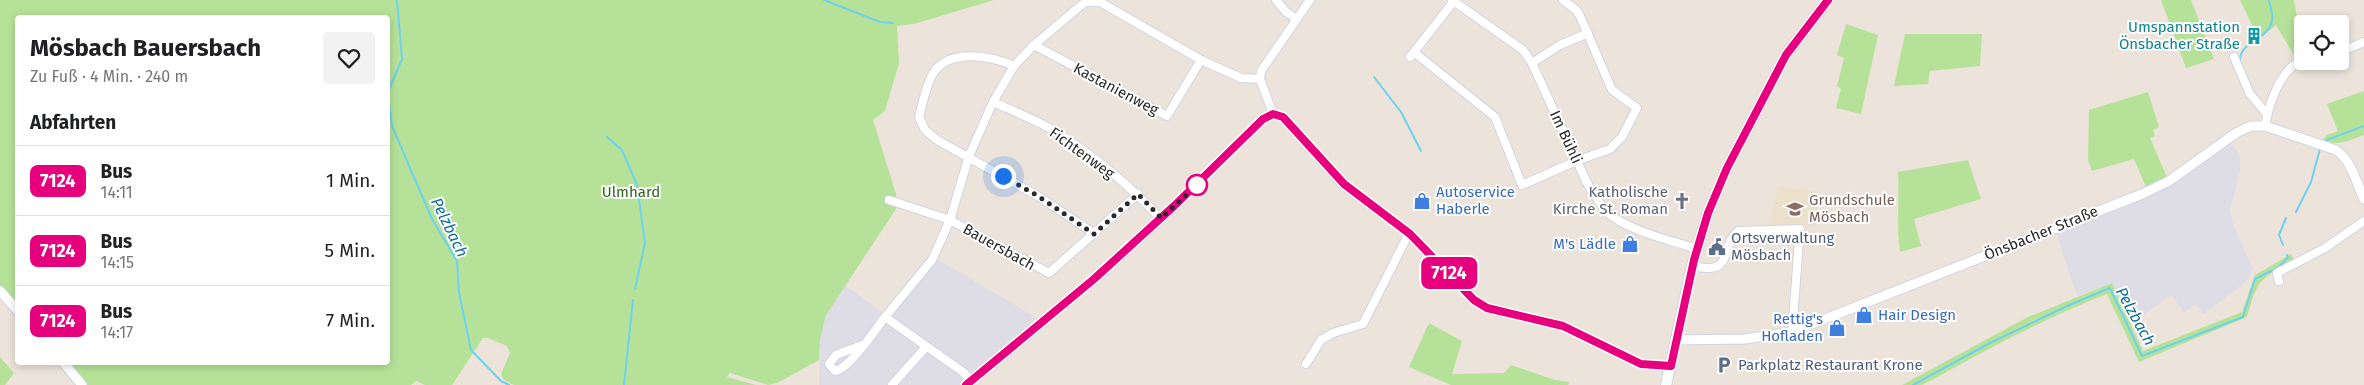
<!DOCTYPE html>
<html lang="de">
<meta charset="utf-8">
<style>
body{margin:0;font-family:"Fira Sans",sans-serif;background:#f2f2f2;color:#202124;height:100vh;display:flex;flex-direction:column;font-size:19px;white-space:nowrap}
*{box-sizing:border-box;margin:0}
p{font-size:16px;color:#757577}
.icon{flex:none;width:28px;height:28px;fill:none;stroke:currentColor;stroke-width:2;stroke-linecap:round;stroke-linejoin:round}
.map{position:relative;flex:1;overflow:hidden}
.panel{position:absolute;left:15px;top:15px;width:375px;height:350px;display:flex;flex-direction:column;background:#fff;border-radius:5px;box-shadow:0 2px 8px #0003}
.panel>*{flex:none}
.badge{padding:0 10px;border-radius:8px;font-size:18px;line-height:32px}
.fabs{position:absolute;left:2294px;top:15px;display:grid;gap:10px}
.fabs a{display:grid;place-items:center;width:55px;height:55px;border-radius:5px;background:#fff;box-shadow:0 2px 8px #0003;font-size:25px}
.you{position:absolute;width:25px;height:25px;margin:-12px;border:4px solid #fff;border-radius:50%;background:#1a73e8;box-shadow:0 0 0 8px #1a73e833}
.map>.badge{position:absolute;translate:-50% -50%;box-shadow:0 0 0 2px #fff}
h2{padding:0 15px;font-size:19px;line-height:45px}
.round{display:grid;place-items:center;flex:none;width:52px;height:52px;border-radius:5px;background:#f2f2f2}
.overview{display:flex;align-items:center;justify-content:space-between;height:85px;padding:0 15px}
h1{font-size:24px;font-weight:700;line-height:38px}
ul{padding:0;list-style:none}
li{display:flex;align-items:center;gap:15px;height:70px;padding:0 15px;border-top:1px solid #e0e0e0}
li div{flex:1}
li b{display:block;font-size:19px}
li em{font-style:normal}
li .badge{min-width:55px;font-weight:700;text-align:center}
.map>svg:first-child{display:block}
.industrial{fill:#dedce4}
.education{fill:#ede0cb}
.green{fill:#b5e298}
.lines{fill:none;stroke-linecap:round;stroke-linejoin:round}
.stream{stroke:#6fd1ed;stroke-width:2}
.minor-casing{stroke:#d1d5e2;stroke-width:10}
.tertiary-casing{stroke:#d1d5e2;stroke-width:11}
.secondary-casing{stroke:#d1d5e2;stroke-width:12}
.minor{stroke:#fff;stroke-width:8}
.tertiary{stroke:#fff;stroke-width:9}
.secondary{stroke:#fff;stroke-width:10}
.line-casing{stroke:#fff;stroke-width:11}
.line{stroke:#e6007e;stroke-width:8}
.walk{stroke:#292929;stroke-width:5;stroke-dasharray:0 9}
.stop-dot{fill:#fff;stroke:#e6007e;stroke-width:2.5}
.labels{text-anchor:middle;stroke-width:4;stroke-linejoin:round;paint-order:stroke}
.culture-label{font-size:15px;fill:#0d838f;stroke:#fff;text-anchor:end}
.street-label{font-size:15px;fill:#292929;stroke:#fff}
.park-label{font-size:15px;fill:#2e651a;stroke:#fff}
.shop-label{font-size:15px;fill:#366cbe;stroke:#fff;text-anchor:start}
.worship-label{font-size:15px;fill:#5b616d;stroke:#fff;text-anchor:end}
.education-label{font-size:15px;fill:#785e54;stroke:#fff;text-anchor:start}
.service-label{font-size:15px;fill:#4e5e75;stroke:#fff;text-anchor:start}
.water-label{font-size:16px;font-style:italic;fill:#0f6f98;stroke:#fff}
</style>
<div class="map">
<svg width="2364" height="385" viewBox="0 0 2364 385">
<rect width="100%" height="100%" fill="#ece4db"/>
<g class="industrial">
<polygon points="2228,139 2240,156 2240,171 2230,209 2233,225 2253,269 2247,281 2203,314 2195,304 2184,312 2171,295 2138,319 2131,321 2112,283 2077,296 2056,232 2167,177"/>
<polygon points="935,258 1049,325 971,385 819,385 820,340 826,315 845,285 886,315"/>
</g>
<polygon class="education" points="1778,186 1819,192 1816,226 1769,226"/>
<g class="green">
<polygon points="0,0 994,0 914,24 897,26 899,63 885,111 873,120 896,194 896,209 826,315 820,340 819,360 777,383 768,385 730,373 727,377 756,385 514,385 504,380 501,374 510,353 507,346 488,338 483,338 452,385 425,385 416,381 411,385 85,385 66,363 388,362 388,18 18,18 17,306 0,285"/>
<polygon points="2161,0 2191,0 2214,59 2186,68"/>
<polygon points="2240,0 2294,0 2302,44 2302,56 2296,59 2276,25 2259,39"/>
<polygon points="1846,24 1878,35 1861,114 1836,108 1841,89 1837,86 1844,58 1837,55"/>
<polygon points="1905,34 1982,34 1980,66 1930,71 1928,84 1894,86"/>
<path d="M 2364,91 L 2364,135 C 2350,140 2337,147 2323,140 L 2327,135 L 2338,131 L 2327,104 Z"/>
<polygon points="2148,92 2159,127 2153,130 2155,136 2150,138 2167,177 2146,187 2134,159 2092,171 2088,160 2089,110"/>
<path d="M 1968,160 L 1981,199 L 1914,219 L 1921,246 L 1900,252 C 1896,225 1900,199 1898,172 Z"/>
<path d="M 2291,254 L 2294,260 C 2259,280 2258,278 2247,317 L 2139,362 L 2107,294 C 2045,318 1988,349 1930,381 L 1922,385 L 1902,385 L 2028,317 L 2112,283 L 2143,351 L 2242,312 L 2255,275 Z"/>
<polygon points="1429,323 1462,341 1452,374 1504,373 1511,365 1555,380 1569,382 1568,385 1451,385 1409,367"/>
<polygon points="0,357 14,373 5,385 0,385"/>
</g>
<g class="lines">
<g class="stream">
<polyline points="824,0 880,22 893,23"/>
<path d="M 2240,63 C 2238,40 2269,41 2272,20 C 2273,14 2270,6 2269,0"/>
<polyline points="1374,77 1401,112 1421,151"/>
<polyline points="388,92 402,59 397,0"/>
<polyline points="388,96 392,126 432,219 457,261 459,293 471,350 501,381 509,385"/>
<polyline points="607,137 622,150 637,185 645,243 635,289"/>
<polyline points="2327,140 2364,126"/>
<polyline points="2296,212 2311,182 2320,149"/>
<polyline points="2283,245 2279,235 2286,218"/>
<polyline points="624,385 633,300"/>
<polyline points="1913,385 1990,343 2067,306 2110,288 2142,356 2243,317 2255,279 2279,267 2288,257 2287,255"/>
</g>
<g class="minor-casing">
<g id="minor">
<polyline points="1276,0 1286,12 1297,19"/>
<path d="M 1452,0 L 1523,50 L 1532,63 L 1587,183 C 1593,193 1599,203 1607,212 C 1628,231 1670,240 1697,249"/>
<polyline points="1034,45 1167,116 1201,60"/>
<polyline points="2340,52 2364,42"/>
<polyline points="1415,53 1495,117 1522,185 1576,161 1610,149 1622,137 1637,108 1612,90 1580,16 1576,10 1563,0"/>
<polyline points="1410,57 1454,1"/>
<polyline points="2234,57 2250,94 2267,114"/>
<polyline points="1532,63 1560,45 1588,33"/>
<path d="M 1014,66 C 992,56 951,48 934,72 C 926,84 923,103 919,117 L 925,130 L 937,140 L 1038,196 L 1095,234"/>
<path d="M 993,102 C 1013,111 1034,119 1053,130 C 1092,154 1130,186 1161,219"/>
<polyline points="1273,114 1260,79 1261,71 1310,0"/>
<path d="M 2265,126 C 2269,103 2280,70 2302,60"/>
<polyline points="889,200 950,220 1049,273 1138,194"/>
<path d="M 1692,266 C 1737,276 1718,247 1738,231 L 1800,229 L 1792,332"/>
<polyline points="2279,281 2277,273 2325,248 2364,221"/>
<path d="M 862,345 L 836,355 L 829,364 L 835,371 C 850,368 875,330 885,317"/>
<polyline points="1306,364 1321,340 1333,333 1363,324 1409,233"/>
<polyline points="971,381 963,372 885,317 932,260 950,220 969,156 993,102 1014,66 1034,45 1085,2 1100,2 1201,60 1241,78 1260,79"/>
<polyline points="892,385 926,347"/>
</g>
</g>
<g class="tertiary-casing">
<g id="tertiary">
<polyline points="0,291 18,311"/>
<path d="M 1675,340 L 1745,339 L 1792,332 L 2142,194 L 2169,181 L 2236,133 L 2251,126 L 2265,126 L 2336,150 C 2353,163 2355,180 2364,199"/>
<polyline points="63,362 82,385"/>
<polyline points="966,385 1094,279 1161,219 1263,119 1273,114 1283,117 1343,184 1409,233 1474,300 1487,308 1563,326 1641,364 1671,366"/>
</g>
</g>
<g class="secondary-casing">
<polyline id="secondary" points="1666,385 1692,266 1708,213 1727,168 1786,55 1828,0"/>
</g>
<use href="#minor" class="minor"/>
<use href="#tertiary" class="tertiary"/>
<use href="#secondary" class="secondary"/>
</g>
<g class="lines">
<g class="line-casing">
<polyline id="line" points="966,385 1094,279 1174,206 1263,119 1273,114 1283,117 1344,184 1410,234 1474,300 1487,308 1563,326 1641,364 1671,366 1694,260 1708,213 1727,168 1786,55 1828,0"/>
</g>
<use href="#line" class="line"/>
<polyline class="walk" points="1003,176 1038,196 1094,234 1138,194 1161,218 1197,185"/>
</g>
<defs>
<g id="building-bare" transform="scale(1.35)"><path d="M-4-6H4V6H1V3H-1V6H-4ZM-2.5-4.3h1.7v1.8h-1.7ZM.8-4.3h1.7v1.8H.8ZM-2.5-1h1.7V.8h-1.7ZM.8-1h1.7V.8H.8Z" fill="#0f9aa8" stroke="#fff" stroke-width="2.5" paint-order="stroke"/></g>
<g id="shop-bare" transform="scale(1.35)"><path d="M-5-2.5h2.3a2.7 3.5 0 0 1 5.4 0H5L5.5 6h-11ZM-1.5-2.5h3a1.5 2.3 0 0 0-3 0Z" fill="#3f7fe0" stroke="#fff" stroke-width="2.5" paint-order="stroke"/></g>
<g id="church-bare" transform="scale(1.35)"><path d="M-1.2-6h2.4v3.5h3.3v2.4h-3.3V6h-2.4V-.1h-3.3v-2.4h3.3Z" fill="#6b7280" stroke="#fff" stroke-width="2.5" paint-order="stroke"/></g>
<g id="school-bare" transform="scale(1.35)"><path d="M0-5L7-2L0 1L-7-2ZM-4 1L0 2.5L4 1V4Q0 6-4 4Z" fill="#8d6e63" stroke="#fff" stroke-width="2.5" paint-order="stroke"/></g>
<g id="civic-bare" transform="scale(1.35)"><path d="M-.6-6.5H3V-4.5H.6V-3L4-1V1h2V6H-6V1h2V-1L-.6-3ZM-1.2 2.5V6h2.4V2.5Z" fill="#5c6f8a" stroke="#fff" stroke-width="2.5" paint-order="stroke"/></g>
<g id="parking-bare" transform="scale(1.35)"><path d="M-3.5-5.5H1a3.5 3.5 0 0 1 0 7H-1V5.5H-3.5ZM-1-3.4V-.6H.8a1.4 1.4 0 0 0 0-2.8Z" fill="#5c6f8a" stroke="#fff" stroke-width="2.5" paint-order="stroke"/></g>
</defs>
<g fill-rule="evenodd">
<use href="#building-bare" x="2254" y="36"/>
<use href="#shop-bare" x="1422" y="201"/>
<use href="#church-bare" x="1682" y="201"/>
<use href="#school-bare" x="1795" y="209"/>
<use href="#shop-bare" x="1630" y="244"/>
<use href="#civic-bare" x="1717" y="247"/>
<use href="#shop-bare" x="1864" y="315"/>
<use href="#shop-bare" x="1837" y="328"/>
<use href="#parking-bare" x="1724" y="365"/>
</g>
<circle class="stop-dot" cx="1197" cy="185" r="10"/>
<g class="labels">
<g class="culture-label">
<text x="2240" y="32">Umspannstation<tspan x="2240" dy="17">Önsbacher Straße</tspan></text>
</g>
<g class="street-label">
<text transform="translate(1116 89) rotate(28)" y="5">Kastanienweg</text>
<text transform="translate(1566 137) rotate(65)" y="5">Im Bühli</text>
<text transform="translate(1082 153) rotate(36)" y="5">Fichtenweg</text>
<text transform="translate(2041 233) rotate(-22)" y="5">Önsbacher Straße</text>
<text transform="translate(999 247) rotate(29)" y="5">Bauersbach</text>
</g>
<g class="park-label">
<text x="631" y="197">Ulmhard</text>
</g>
<g class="shop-label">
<text x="1436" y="197">Autoservice<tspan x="1436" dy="17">Haberle</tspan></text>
<text x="1616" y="249" text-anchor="end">M's Lädle</text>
<text x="1878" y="320">Hair Design</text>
<text x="1823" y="324" text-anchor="end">Rettig's<tspan x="1823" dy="17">Hofladen</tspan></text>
</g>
<g class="worship-label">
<text x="1668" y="197">Katholische<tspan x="1668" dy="17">Kirche St. Roman</tspan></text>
</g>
<g class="education-label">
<text x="1809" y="205">Grundschule<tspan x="1809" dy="17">Mösbach</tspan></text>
</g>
<g class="service-label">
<text x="1731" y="243">Ortsverwaltung<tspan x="1731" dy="17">Mösbach</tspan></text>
<text x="1738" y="370">Parkplatz Restaurant Krone</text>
</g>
<g class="water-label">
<text transform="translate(450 227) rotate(64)" y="6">Pelzbach</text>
<text transform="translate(2136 316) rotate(61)" y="6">Pelzbach</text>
</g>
</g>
</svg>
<div class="fabs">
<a><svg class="icon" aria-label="locate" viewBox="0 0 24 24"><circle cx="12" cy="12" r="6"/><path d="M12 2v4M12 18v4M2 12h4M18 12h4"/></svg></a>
</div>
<div class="you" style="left:1003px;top:176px"></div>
<b class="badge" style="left:1449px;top:273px;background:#e6007e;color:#fff">7124</b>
<section class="panel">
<div class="overview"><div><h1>Mösbach Bauersbach</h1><p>Zu Fuß · 4 Min. · 240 m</p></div><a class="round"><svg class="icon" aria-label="heart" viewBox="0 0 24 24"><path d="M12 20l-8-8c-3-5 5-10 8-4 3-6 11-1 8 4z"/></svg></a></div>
<h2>Abfahrten</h2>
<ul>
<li><span class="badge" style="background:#e6007e;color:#fff">7124</span><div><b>Bus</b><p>14:11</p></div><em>1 Min.</em></li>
<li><span class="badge" style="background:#e6007e;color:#fff">7124</span><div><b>Bus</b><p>14:15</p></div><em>5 Min.</em></li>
<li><span class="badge" style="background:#e6007e;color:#fff">7124</span><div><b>Bus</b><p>14:17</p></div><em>7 Min.</em></li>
</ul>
</section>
</div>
